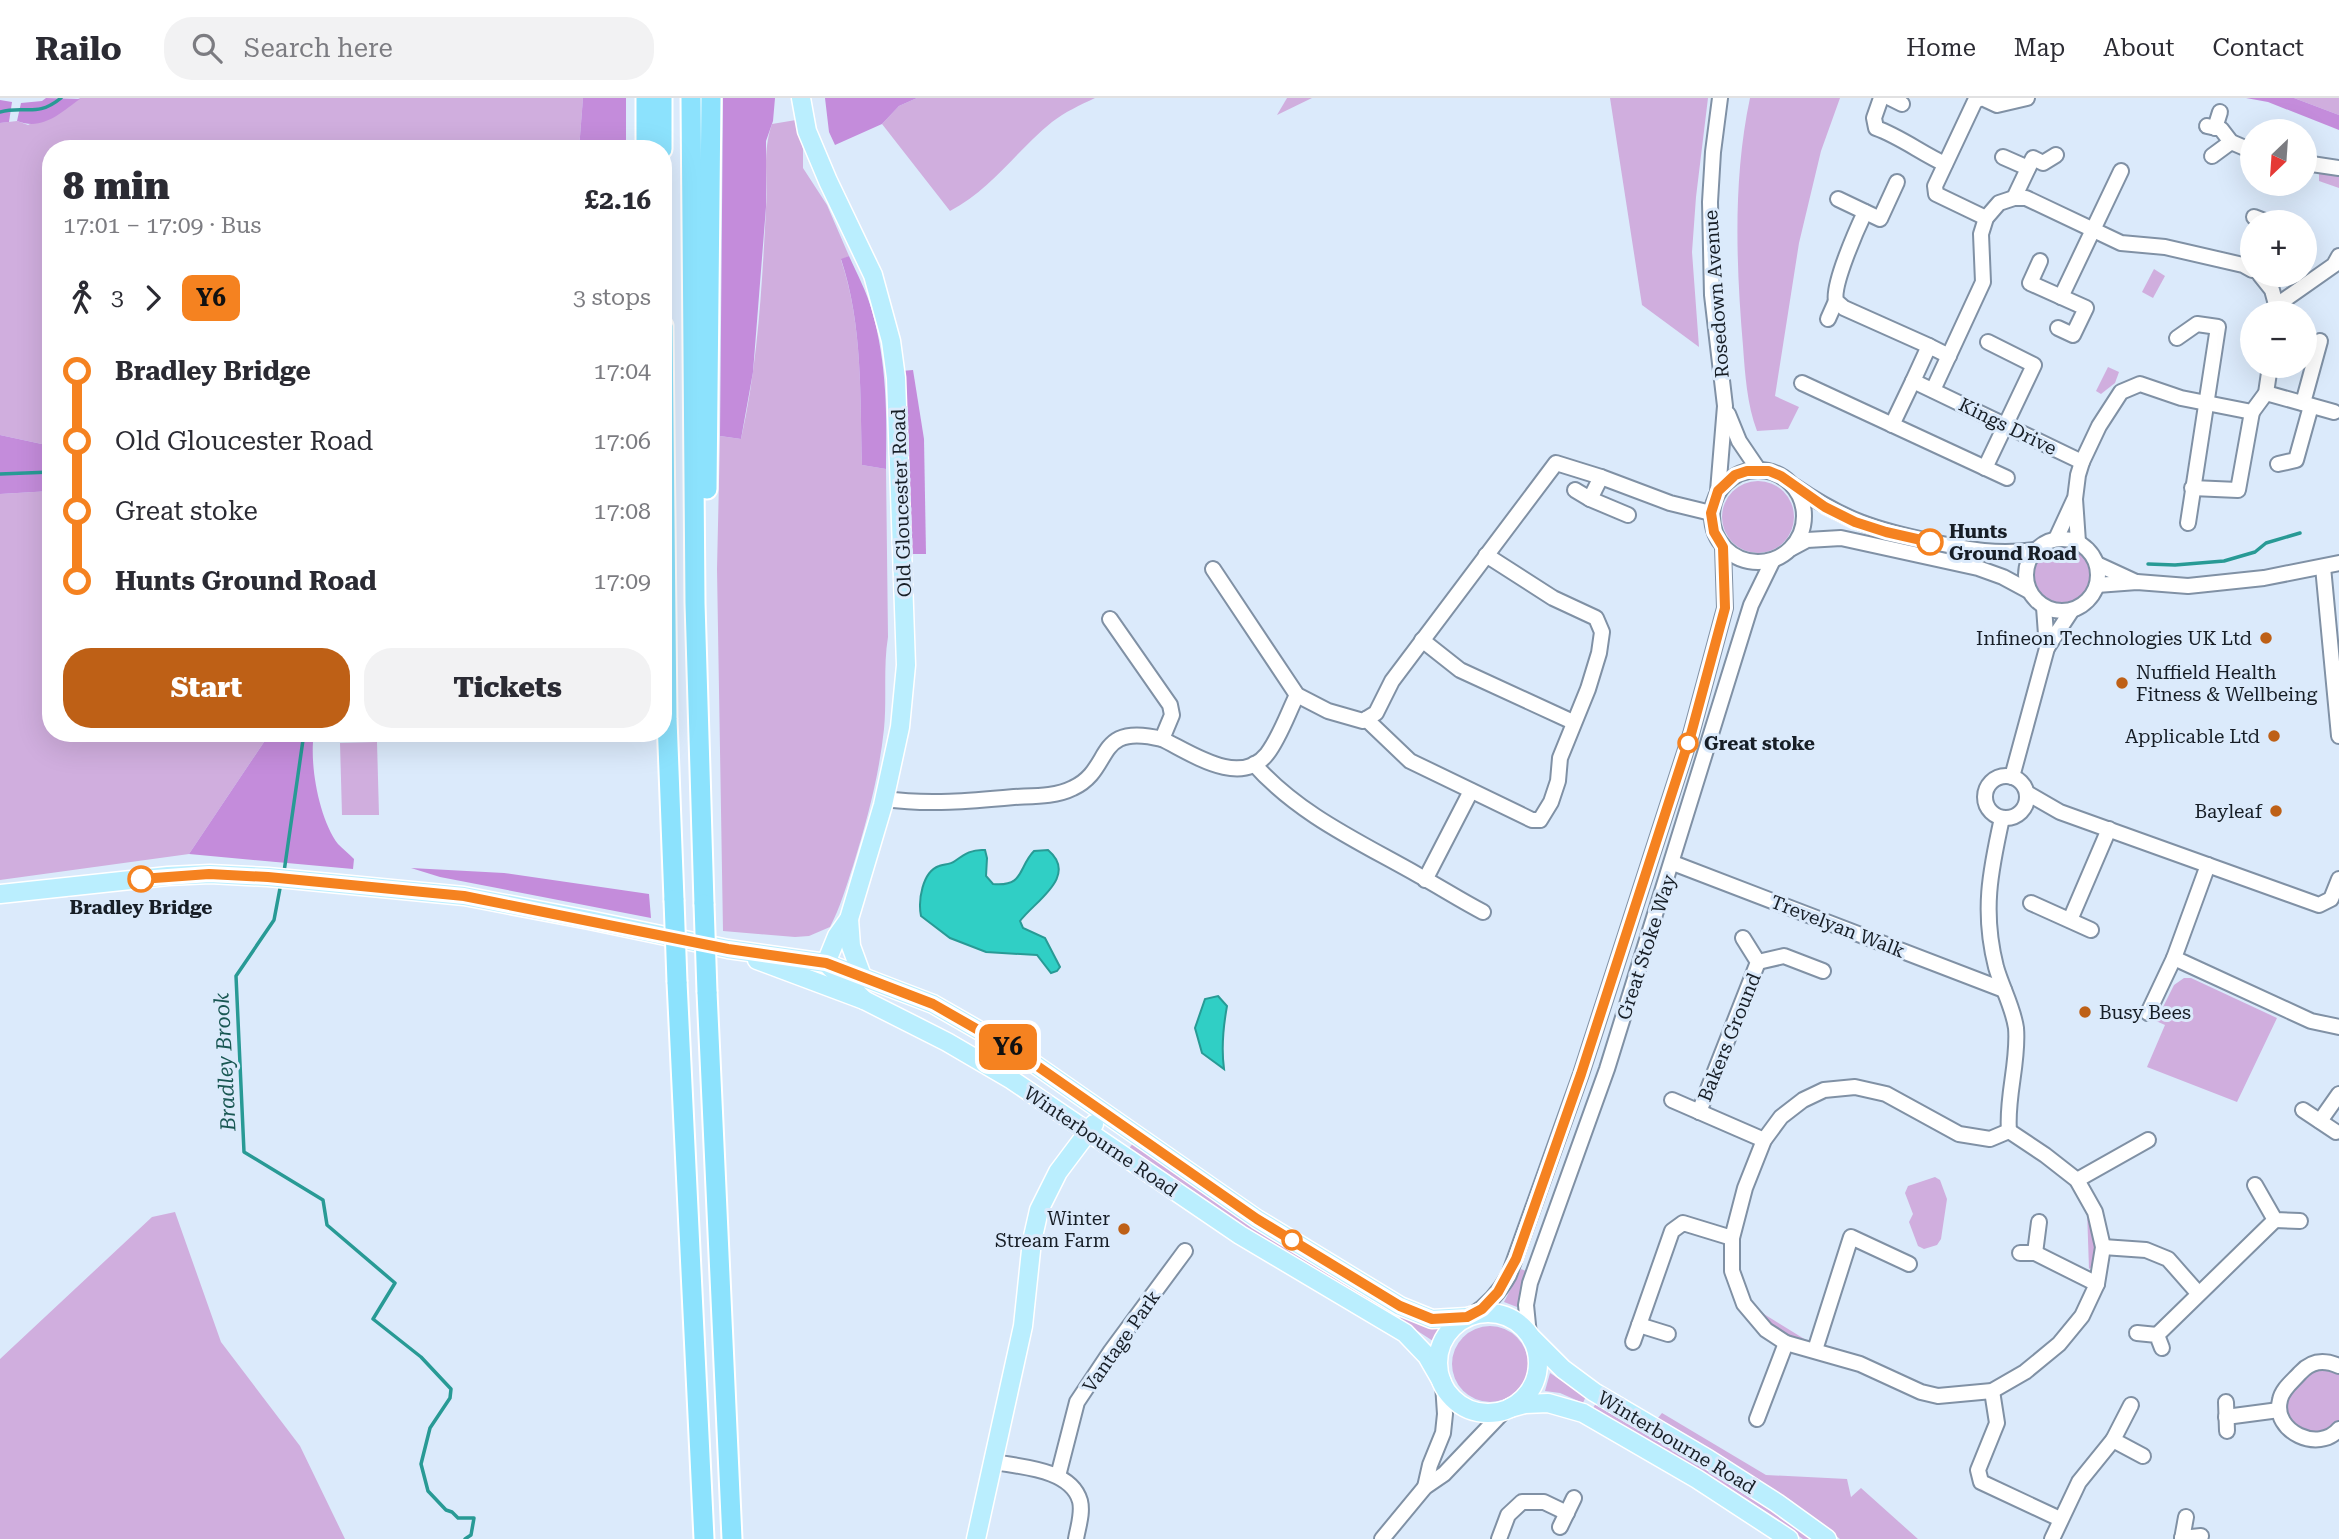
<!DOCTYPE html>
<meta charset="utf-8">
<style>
body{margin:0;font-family:"Roboto Serif",serif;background:#f2f2f3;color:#2b2b33;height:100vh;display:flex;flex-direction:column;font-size:26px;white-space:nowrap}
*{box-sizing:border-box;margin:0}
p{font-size:23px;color:#7c7c81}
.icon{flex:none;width:38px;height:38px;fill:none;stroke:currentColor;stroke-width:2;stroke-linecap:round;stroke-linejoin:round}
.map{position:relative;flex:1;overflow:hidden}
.panel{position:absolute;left:42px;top:42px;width:630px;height:602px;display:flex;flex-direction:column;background:#fff;border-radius:28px;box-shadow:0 7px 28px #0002}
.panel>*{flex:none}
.badge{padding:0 14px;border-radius:10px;font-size:24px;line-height:46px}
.needle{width:46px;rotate:205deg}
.buttons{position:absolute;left:2240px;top:21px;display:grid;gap:14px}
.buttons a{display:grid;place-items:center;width:77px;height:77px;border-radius:50%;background:#fff;box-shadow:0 7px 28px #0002;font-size:35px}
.map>.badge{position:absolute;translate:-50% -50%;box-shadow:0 0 0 4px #fff}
.legs{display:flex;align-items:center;gap:10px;height:77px;padding:0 21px;font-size:23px}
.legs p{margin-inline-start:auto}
.summary{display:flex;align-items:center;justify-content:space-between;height:119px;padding:0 21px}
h1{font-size:38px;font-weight:800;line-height:52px}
.action{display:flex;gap:14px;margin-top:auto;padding:14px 21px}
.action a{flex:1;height:80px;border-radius:28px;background:#be6016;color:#fff;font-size:28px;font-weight:800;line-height:80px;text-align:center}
.action a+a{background:#f2f2f3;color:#2b2b33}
ul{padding:0 21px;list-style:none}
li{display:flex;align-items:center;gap:24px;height:70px;font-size:26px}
li i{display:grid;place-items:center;width:10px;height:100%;margin:0 9px;background:currentColor}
li i::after{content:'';width:18px;height:18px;margin:-9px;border:5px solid;border-radius:50%;background:#fff}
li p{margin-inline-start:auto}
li:first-child i{background:linear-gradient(#0000 50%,currentColor 0)}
li:last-child i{background:linear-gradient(currentColor 50%,#0000 0)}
header{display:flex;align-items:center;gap:42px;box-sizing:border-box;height:98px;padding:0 35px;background:#fff;border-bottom:2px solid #e1e1e2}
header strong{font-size:33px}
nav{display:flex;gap:38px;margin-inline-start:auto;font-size:24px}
.search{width:490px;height:63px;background:#f2f2f3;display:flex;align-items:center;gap:18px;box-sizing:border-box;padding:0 24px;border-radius:28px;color:#7c7c81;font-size:26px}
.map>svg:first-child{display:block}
.green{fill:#d0aede}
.forest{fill:#c48cdb}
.water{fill:#30cfc5;stroke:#289a95;stroke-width:2}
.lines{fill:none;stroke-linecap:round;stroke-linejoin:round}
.stream{stroke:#289a95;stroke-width:3.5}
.minor-casing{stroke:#8091a5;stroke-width:18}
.major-casing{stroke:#fff;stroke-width:21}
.highway-casing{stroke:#fff;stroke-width:23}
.minor{stroke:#fff;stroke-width:14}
.major{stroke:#baeefe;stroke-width:18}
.highway{stroke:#8ce2fd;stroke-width:19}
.highway-bridge-casing{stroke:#fff;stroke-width:23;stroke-linecap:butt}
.highway-bridge{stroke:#8ce2fd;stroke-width:19}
.line-1-casing{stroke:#fff;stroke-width:16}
.line-1{stroke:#f58220;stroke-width:10}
.stop-1-dot{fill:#fff;stroke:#f58220;stroke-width:3.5}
.poi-dot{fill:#be6016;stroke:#dbeafb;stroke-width:2.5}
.labels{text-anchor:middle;stroke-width:6;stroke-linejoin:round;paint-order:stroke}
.street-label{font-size:19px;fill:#171e26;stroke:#dbeafb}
.stop-label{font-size:19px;font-weight:bold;fill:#171e26;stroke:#dbeafb;text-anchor:start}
.poi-label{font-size:19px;fill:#171e26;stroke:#dbeafb;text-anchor:end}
.water-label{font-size:21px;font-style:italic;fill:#195753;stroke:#dbeafb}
</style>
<header>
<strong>Railo</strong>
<div class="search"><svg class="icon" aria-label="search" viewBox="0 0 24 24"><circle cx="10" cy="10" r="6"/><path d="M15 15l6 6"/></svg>Search here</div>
<nav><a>Home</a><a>Map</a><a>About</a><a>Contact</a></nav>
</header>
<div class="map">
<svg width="2339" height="1441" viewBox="0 0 2339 1441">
<rect width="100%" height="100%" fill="#dbeafb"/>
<g class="green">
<polygon points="80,0 583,0 579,51 51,51 51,348 0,337 0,25 17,23 28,27"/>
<path d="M 917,0 L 1095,0 C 1080,7 1065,14 1052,24 C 1017,52 992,91 950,113 L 882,26 L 899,8 Z"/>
<polygon points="1287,0 1312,0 1277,17"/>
<polygon points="1610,0 1708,0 1696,99 1692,154 1699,249 1642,207"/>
<path d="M 1750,0 L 1840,0 L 1821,53 L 1799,145 L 1775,298 L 1799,309 L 1788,331 L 1757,333 C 1747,307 1745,276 1743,248 C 1736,166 1733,80 1750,0 Z"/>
<polygon points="2294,0 2339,0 2339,17"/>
<path d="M 796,22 L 803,51 L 803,70 L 827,107 L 849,158 L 841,162 C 863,227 860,299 862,367 L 886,371 L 888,539 C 883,569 887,600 884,631 C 879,678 867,723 853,768 C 846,789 840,810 830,829 L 809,838 L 795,839 L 723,833 L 717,471 L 720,338 L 741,341 C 758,266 762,187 766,111 C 768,82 762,54 772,26 Z"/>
<polygon points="2319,75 2339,76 2339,90 2319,83"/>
<polygon points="2154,171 2165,178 2153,200 2142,194"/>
<polygon points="2108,269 2119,274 2115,285 2101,296 2096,293"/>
<circle cx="1758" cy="419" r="36"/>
<polygon points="51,393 51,635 270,635 189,756 0,782 0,396"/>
<circle cx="2062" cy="477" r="28"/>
<polygon points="377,644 379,717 342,717 340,645"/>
<polygon points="2184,880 2191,880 2277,920 2237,1004 2147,969 2165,927 2156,923 2174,887"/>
<polygon points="1136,1041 1392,1211 1390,1215 1234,1123 1128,1052"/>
<polygon points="1935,1079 1940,1082 1947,1101 1941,1141 1937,1147 1924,1151 1918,1148 1909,1124 1913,1116 1905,1095 1908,1088"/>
<polygon points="2087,1112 2096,1143 2093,1168 2089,1171"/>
<polygon points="175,1114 221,1244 300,1348 345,1441 0,1441 0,1261 152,1119"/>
<polygon points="1521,1171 1526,1173 1517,1209 1504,1204"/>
<path d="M 1759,1213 L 1806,1242 L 1807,1245 C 1788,1245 1770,1228 1759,1213 Z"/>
<polygon points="1403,1216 1439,1230 1433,1243 1399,1221"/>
<circle cx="1490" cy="1266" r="38"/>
<path d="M 2328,1270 L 2339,1274 L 2339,1325 L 2324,1337 L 2297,1333 C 2293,1327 2287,1320 2286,1314 C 2284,1299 2303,1274 2317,1271 C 2321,1270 2325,1270 2328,1270 Z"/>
<polygon points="1550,1275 1586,1298 1583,1305 1560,1295 1545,1293"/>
<polygon points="1596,1305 1704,1367 1816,1441 1803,1441 1726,1389 1593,1310"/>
<polygon points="1662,1315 1766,1377 1847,1381 1851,1399 1861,1390 1918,1441 1840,1441 1789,1401 1658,1320"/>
</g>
<g class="forest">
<path d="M 46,0 L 80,1 C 60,15 43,33 17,23 L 21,5 L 42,3 Z"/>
<polygon points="583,0 626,0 626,51 579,51"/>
<polygon points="723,0 775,0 773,23 766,43 766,109 753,274 741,341 720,338"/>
<polygon points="825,0 917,0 899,8 882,26 835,47 829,34"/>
<polygon points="2246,0 2294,0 2339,17 2339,32 2268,4"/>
<polygon points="0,2 12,4 9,24 0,25"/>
<path d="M 849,158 C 857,176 867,194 872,213 C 887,265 887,317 886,371 L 862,367 C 860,299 863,227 841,161 Z"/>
<polygon points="913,272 924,341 926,456 906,456 901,273"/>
<polygon points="0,337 51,348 51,393 0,396"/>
<path d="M 270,635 L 314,635 C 309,666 319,721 338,746 C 343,751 349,756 354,761 L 353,771 L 189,756 Z"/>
<polygon points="411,770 504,775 649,796 651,820 440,779"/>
</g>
<g class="water">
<path d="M 985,752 L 987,760 L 986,778 L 993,786 C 1025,789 1018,769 1034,753 L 1048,752 C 1079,778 1035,803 1020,823 L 1023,830 L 1045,840 L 1060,869 L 1057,873 L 1051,875 L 1037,857 L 986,854 L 950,840 L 921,818 C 918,803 922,774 939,768 C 944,766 950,767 955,763 C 965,756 972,751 985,752 Z"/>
<path d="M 1218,898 L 1227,908 C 1223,930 1221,949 1224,971 L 1202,955 L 1195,930 L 1205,901 Z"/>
</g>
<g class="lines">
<g class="stream">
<path d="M 0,14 C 25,7 37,20 61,0"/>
<polyline points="0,376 51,374"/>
<polyline points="2148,466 2175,467 2224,463 2255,454 2266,445 2300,435"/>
<polyline points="284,774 304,635"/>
<polyline points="281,785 274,822 236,878 244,1054 323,1102 327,1127 395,1185 373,1221 421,1259 451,1291 450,1300 430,1330 421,1366 428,1393 446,1412 452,1414 458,1420 474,1420 471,1437 465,1441"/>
</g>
<g class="minor-casing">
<g id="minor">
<path d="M 1881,0 L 1874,20 L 1876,30 C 1901,39 1921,55 1945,66"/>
<polyline points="1890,0 1902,6"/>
<polyline points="2207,28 2221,31 2231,44 2252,53"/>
<polyline points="2215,30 2220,14"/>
<polyline points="2212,58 2231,44"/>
<polyline points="2003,59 2028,70"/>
<polyline points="2305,65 2339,70"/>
<polyline points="2014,100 2033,60 2043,65 2056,57"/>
<polyline points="1838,101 1880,121 1897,84"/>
<path d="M 1865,114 C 1857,131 1832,187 1836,203 L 1844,210 L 1929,248"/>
<polyline points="2254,119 2267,124"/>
<polyline points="1986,120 1936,96 1935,88 1975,3 1982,0 1997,7 2027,0"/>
<polyline points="2040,163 2030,185 2086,210 2073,237 2058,230"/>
<polyline points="2260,177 2272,192 2278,214"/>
<polyline points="2061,199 2121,73"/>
<polyline points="2277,207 2334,167 2339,158"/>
<polyline points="1828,221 1836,203"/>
<polyline points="2177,240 2197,226 2218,229 2188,425"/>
<polyline points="1949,258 1929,248 1913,283 2082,364"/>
<polyline points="1802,285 2007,380"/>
<polyline points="1933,292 1983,184 1981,136 1986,120 1999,105 2014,100 2026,100 2121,145 2165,149 2243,167 2252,172"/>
<polyline points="2266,295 2334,314"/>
<polyline points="2303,305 2320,243"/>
<polyline points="1728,316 1739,343 1758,371"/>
<polyline points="1892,327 1913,283"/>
<polyline points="2278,366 2296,362 2311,308"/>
<polyline points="1985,370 2034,267 1988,244"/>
<circle cx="1758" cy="418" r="46"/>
<polyline points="1601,379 1590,401 1628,417"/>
<path d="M 1794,388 C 1844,422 1875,432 1933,444 C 1971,452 1997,457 2035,452"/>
<polyline points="2192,390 2238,392 2252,314"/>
<polyline points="1575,392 1590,401"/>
<polyline points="1718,393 1725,308 1712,197 1710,104 1713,54 1720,0"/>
<circle cx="2062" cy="477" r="36"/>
<polyline points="2056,441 2074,402"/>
<polyline points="2078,444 2075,401 2078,377 2082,364 2099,328 2121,294 2140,286 2181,300 2252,314 2266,295 2270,268"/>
<polyline points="1792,450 1807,442 1841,440 1978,470 2003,479 2029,493"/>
<polyline points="2097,466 2136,484"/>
<polyline points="2323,469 2339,638"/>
<polyline points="1213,471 1297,597 1328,613 1363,623 1376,615 1392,583 1556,365 1601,379 1670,405 1711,415"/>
<polyline points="2097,487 2137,484 2188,488 2264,480 2339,465"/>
<polyline points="2044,509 2047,550 2072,512"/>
<path d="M 1110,521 L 1170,607 L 1172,617 L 1162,641 C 1191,655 1240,690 1267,656 C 1280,639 1288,615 1297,597"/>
<polyline points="1422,542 1460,572 1573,624"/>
<polyline points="1366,621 1410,663 1532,722 1540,722 1551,704 1558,683 1560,660 1588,591 1599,555 1602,534 1596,520 1553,500 1486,457"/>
<path d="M 1254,666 C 1299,717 1360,744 1418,777 C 1440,789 1460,802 1483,814"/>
<circle cx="2006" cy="699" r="21"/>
<polyline points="2012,679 2047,550"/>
<polyline points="2027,695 2060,714 2319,807 2331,801 2339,781"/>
<path d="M 885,701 C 928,707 971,703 1014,699 C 1033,698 1055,699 1073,690 C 1114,671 1093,624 1162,641"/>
<path d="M 2002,720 C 1990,774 1982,814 1996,869 C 2002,890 2013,909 2016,930 C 2019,964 2006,999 2009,1033"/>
<polyline points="1673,765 2004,892"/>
<polyline points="1425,782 1471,693"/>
<polyline points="2031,805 2091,832"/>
<polyline points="2070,822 2109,731"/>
<polyline points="2174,860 2311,923 2339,929"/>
<polyline points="1758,864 1784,858 1823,873"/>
<polyline points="2148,915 2174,860 2208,767"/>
<polygon points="1855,989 1886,996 1959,1036 1990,1041 2009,1033 2045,1057 2077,1082 2095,1114 2103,1149 2097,1186 2082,1218 2059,1246 2025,1274 1992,1293 1938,1298 1921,1294 1860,1266 1786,1245 1766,1232 1744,1206 1732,1173 1732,1140 1745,1090 1764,1042 1781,1019 1803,1002 1824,992"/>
<polyline points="1672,1002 1764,1042"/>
<polyline points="2303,1012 2336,1034"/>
<polyline points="1699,1014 1758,864 1743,840"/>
<polyline points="2320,1023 2339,996"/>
<polyline points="2077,1082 2148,1042"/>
<polyline points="2255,1087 2275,1122 2300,1123"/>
<polyline points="2103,1149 2146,1152 2168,1161 2198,1195"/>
<polyline points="2020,1155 2035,1155 2097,1186"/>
<polyline points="2035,1155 2039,1124"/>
<path d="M 1471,1218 C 1487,1208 1500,1193 1509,1177 L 1581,976 L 1691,636 L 1725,510 L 1723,449"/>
<polyline points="1639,1227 1672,1133 1683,1125 1732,1140"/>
<polyline points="2137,1235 2157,1237 2162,1250"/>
<polyline points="1529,1237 1526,1207 1530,1185 1607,971 1751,507 1773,462"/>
<polyline points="2157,1237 2275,1122"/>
<polyline points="1633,1244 1639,1227 1668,1236"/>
<polyline points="1815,1252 1851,1139 1909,1166"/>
<path d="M 2339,1268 C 2323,1261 2311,1263 2300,1275 C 2293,1283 2282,1291 2280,1302 C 2272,1334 2319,1355 2339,1331"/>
<polyline points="1992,1293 1997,1325 1978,1372 1981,1384 2060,1421"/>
<polyline points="2226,1304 2227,1333"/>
<polyline points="2131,1307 2113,1342 2143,1358"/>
<polyline points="2226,1319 2279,1312"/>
<polyline points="1757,1321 1786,1245"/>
<path d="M 994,1364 C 1021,1369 1071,1371 1080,1403 C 1083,1415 1078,1429 1076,1441"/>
<polyline points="1058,1378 1077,1304 1111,1253 1185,1153"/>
<polyline points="1425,1389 1430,1367 1443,1335 1445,1316 1443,1286"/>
<polyline points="1560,1429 1574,1400"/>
<polyline points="2182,1440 2201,1438"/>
<polyline points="1382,1441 1425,1389 1444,1376 1506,1311"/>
<polyline points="1499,1441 1508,1417 1522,1404 1544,1404 1567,1415"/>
<polyline points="2052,1441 2079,1384 2113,1342"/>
<polyline points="2182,1441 2186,1419"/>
</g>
</g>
<g class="major-casing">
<g id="major">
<polyline points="801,0 807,33 828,83 873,177 891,243 896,280 906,567 900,629 883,707 849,821 837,838 826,865 864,902"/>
<polyline points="0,796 168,778 210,776 268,779 464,798 589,822 728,851 826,865 933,906 1020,956 1257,1121 1400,1208 1432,1221 1467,1219"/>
<polyline points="849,821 851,848 862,878"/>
<polyline points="757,862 864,902 947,944 1012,982 1240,1137 1405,1235 1427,1258 1442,1284"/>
<circle cx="1488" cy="1265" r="50"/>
<polyline points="1532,1240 1563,1271 1594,1294 1708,1361 1777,1405 1827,1441"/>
<polyline points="1510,1310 1525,1306 1548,1305 1583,1315 1697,1381 1789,1441"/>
<polyline points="976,1441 1023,1228 1032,1143 1039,1112 1058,1074 1094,1026"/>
</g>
</g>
<g class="highway-casing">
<g id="highway">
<polyline points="646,0 646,51"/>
<polyline points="662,0 662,51"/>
<polyline points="691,0 695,505 704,806"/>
<polyline points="663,228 667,621 674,802"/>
<polyline points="707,391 711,0"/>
<polyline points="677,884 704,1441"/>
<polyline points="707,894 732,1441"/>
</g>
</g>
<use href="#minor" class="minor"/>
<use href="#major" class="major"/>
<use href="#highway" class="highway"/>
<g class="highway-bridge-casing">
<g id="highway-bridge">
<polyline points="674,802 677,884"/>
<polyline points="704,806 707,894"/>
</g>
</g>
<use href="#highway-bridge" class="highway-bridge"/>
</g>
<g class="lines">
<g class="line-1-casing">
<polyline id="line-1" points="141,781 209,776 268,779 464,798 728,851 826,865 933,906 1020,956 1257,1121 1400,1208 1432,1221 1467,1219 1482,1211 1498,1194 1516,1161 1581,976 1691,636 1725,510 1723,449 1714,434 1711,415 1718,393 1735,377 1747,373 1769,373 1781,378 1825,409 1855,424 1886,434 1930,444"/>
</g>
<use href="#line-1" class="line-1"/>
</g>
<g class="stop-1-dot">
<circle cx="1930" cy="444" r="12"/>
<circle cx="1688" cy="645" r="9"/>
<circle cx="141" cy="781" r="12"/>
<circle cx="1292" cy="1142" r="9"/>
</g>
<g class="poi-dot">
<circle cx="2266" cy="540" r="7"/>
<circle cx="2122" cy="585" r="7"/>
<circle cx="2274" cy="638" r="7"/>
<circle cx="2276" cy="713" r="7"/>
<circle cx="2085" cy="914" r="7"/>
<circle cx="1124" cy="1131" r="7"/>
</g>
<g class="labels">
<g class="street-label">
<text transform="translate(1716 196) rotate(-94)" y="7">Rosedown Avenue</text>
<text transform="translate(2008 328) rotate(26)" y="7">Kings Drive</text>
<text transform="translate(901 405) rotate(-92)" y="7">Old Gloucester Road</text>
<text transform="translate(1838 828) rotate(21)" y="7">Trevelyan Walk</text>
<text transform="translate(1646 849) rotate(-72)" y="7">Great Stoke Way</text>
<text transform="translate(1729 939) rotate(-68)" y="7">Bakers Ground</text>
<text transform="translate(1101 1043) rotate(34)" y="7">Winterbourne Road</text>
<text transform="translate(1121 1243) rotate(-55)" y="7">Vantage Park</text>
<text transform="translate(1677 1344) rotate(31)" y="7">Winterbourne Road</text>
</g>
<g class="stop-label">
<text x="1949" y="440">Hunts<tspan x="1949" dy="22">Ground Road</tspan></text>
<text x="1704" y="652">Great stoke</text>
<text x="141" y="816" text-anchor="middle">Bradley Bridge</text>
</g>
<g class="poi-label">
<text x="2252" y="547">Infineon Technologies UK Ltd</text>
<text x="2136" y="581" text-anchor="start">Nuffield Health<tspan x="2136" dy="22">Fitness &amp; Wellbeing</tspan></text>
<text x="2260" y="645">Applicable Ltd</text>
<text x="2262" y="720">Bayleaf</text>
<text x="2099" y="921" text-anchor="start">Busy Bees</text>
<text x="1110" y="1127">Winter<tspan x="1110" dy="22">Stream Farm</tspan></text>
</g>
<g class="water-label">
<text transform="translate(225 964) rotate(-93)" y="7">Bradley Brook</text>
</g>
</g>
</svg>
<div class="buttons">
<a><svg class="needle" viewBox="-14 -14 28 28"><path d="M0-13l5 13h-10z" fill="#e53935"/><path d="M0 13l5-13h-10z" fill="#7c7c81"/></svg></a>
<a>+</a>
<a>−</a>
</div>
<b class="badge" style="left:1008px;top:949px;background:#f58220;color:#111">Y6</b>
<section class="panel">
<div class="summary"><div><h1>8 min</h1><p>17:01 – 17:09 · Bus</p></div><b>£2.16</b></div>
<div class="legs"><svg class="icon" aria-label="walk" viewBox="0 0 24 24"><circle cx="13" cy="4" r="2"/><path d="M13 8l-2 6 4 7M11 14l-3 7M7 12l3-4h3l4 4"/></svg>3<svg class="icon" aria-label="forward" viewBox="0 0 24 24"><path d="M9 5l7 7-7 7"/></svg><b class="badge" style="background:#f58220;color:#111">Y6</b><p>3 stops</p></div>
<ul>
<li><i style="color:#f58220"></i><b>Bradley Bridge</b><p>17:04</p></li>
<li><i style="color:#f58220"></i><span>Old Gloucester Road</span><p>17:06</p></li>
<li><i style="color:#f58220"></i><span>Great stoke</span><p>17:08</p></li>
<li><i style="color:#f58220"></i><b>Hunts Ground Road</b><p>17:09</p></li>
</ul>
<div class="action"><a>Start</a><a>Tickets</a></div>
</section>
</div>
